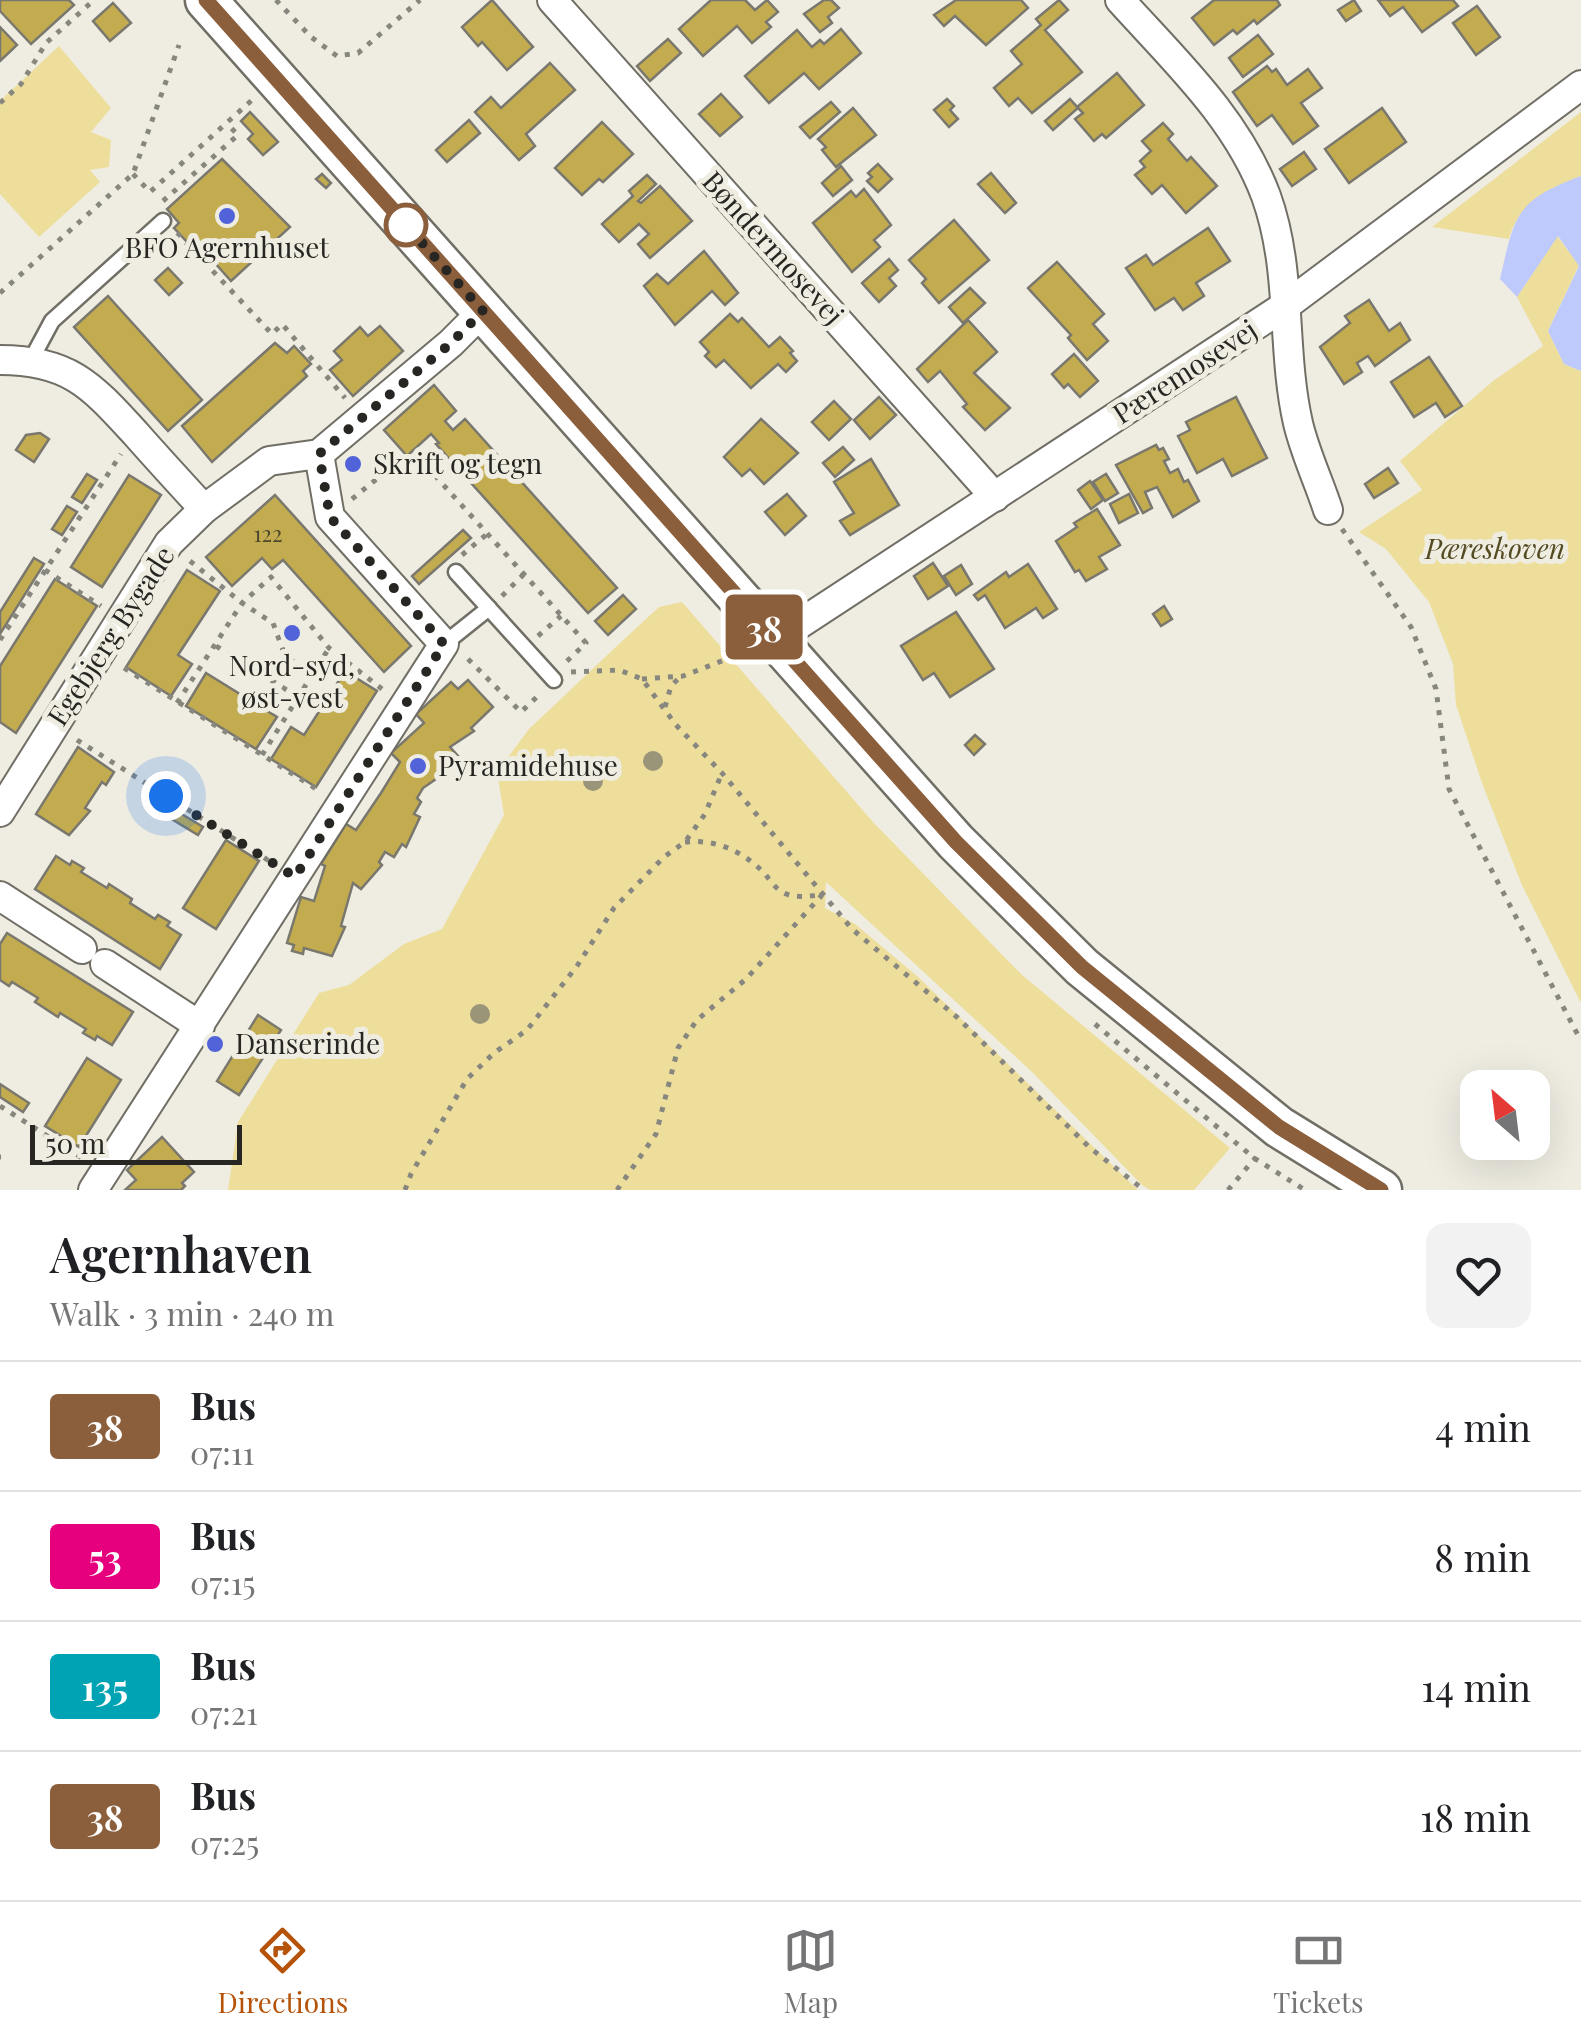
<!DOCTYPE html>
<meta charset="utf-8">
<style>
body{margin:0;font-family:"Playfair Display",serif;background:#f2f2f2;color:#202124;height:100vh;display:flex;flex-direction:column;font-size:38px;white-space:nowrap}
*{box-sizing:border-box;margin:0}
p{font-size:32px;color:#757577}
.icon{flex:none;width:55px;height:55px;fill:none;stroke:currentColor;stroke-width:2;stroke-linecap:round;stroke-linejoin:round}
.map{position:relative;height:1190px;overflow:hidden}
.side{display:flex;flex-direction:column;background:#fff;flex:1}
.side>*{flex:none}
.badge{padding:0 20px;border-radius:8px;font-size:35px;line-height:65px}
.needle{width:65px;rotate:332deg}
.buttons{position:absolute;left:1460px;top:1070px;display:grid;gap:20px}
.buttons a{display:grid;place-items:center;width:90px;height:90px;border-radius:20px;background:#fff;box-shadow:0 10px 40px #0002;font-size:50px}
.scale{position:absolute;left:30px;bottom:25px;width:212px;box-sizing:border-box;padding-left:10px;border:5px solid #272622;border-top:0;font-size:28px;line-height:35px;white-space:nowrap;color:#272622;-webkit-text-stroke:8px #efede2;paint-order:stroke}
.you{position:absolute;width:50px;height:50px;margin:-25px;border:8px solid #fff;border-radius:50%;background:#1a73e8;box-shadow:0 0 0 15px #1a73e833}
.map>.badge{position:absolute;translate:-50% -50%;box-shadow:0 0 0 5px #fff}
.round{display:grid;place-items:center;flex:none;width:105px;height:105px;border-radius:20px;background:#f2f2f2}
.head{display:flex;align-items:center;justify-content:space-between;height:170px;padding:0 50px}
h1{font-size:48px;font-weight:600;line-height:75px}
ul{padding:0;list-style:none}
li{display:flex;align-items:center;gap:30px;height:130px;padding:0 50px;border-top:2px solid #e0e0e0}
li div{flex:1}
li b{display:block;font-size:38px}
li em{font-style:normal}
li .badge{min-width:110px;font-weight:700;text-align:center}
.menu{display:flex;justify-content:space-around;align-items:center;height:140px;border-top:2px solid #e0e0e0;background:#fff;font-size:28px;color:#757577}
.menu a{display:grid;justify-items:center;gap:5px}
.menu .on{color:#b45309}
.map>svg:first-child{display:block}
.green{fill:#eede9c}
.water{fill:#bdcafb}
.building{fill:#c3ac4f;stroke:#7a786e;stroke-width:2.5}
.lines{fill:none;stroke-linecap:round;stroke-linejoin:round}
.lane-casing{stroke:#706e65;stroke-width:19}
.street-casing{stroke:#706e65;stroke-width:32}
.secondary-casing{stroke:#706e65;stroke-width:45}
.path{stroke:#88877f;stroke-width:5;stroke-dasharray:5 8;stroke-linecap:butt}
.lane{stroke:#fff;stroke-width:14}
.street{stroke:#fff;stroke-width:28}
.secondary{stroke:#fff;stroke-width:40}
.tree{fill:#9a9479}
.line-casing{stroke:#fff;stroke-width:22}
.line{stroke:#8b5e3c;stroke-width:15}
.walk{stroke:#272622;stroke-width:10;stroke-dasharray:0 18}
.poi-dot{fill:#5262d8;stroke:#efede2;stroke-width:4}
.stop-dot{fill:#fff;stroke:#8b5e3c;stroke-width:5}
.labels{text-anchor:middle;stroke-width:10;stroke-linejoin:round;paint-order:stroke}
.number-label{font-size:22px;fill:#4e482d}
.poi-label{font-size:28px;fill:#272622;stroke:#efede2;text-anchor:start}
.street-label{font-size:28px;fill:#272622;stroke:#efede2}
.park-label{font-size:28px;font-style:italic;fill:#544b23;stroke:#efede2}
</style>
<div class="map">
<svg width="1581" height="1190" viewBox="0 0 1581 1190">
<rect width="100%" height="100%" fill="#efede2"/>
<g class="green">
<polygon points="59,46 111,108 91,132 111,140 109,167 90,170 100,182 39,237 0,194 0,101"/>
<path d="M 1581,112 L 1581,176 C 1551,188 1517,205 1509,239 L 1432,227 Z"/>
<polygon points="1557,236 1579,265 1548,331 1564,364 1581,371 1581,1003 1521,883 1482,783 1456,705 1453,664 1429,602 1386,549 1359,532 1422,490 1400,461 1493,381 1543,346 1517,297"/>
<polygon points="682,602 873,822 1021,974 1230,1148 1194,1190 1150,1190 1142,1185 1032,1072 826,882 825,908 855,924 917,976 1138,1190 228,1190 238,1122 319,993 349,985 404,944 442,929 504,815 497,772 529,729 621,642 659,607"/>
</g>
<path class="water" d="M 1581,176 L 1581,371 L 1564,364 L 1548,331 L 1579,266 L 1558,236 L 1517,297 L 1500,279 C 1515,214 1515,201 1581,176 Z"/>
<g class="building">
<polygon points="0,0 69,0 74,5 31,44 0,11"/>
<polygon points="492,0 533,47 507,70 482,42 478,46 462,27"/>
<polygon points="711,0 745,0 755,10 767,0 778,12 766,22 771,27 752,43 737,26 703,56 679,29"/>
<polygon points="824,0 831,0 839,8 828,17 832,23 820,32 804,14"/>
<polygon points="956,0 1021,0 1028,8 986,45 955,16 944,26 934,15"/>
<polygon points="1059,0 1068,10 1045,30 1082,72 1032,113 1018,98 1009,106 994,88 1022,64 1011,51 1041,25 1036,19"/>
<polygon points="1214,0 1277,0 1280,5 1257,24 1254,20 1237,34 1233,30 1214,45 1192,18"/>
<polygon points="1354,0 1361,11 1346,21 1338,10"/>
<polygon points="1378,0 1453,0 1458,6 1422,32 1403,7 1390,16"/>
<polygon points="113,3 131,23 110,41 93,21"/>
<polygon points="1477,6 1500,37 1476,55 1453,23"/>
<polygon points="0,27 17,45 0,61"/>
<polygon points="841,29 861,53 819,89 804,73 769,103 745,76 797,30 812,47 820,40 824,44"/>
<polygon points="1258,35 1273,54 1243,77 1229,58"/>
<polygon points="668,39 681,53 650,81 637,66"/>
<polygon points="550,63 575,90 526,134 535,146 519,160 475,112 491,97 501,108"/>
<polygon points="1267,66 1272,72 1276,69 1287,85 1308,69 1322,88 1301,103 1318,126 1293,144 1272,115 1257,126 1233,92"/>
<polygon points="1117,73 1144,105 1106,138 1102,134 1094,141 1075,119 1083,113 1077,107"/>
<polygon points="721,94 742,117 720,136 699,114"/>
<polygon points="947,99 954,106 950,110 958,119 949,127 934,110"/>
<polygon points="1070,99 1078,108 1053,130 1045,121"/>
<polygon points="831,102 840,112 810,138 800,127"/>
<polygon points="853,108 876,135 836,167 822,150 826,147 818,139"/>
<polygon points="1382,108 1406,142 1349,183 1325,149"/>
<polygon points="250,112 278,142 263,155 248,139 253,134 241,121"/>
<polygon points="469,120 480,133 447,162 436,150"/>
<polygon points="602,122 633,154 603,182 599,179 582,195 555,168"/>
<polygon points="1163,123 1173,134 1168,139 1187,161 1191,157 1217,186 1186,213 1162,185 1152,194 1135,175 1145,167 1140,161 1151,151 1142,141"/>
<polygon points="1304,152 1316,169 1292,186 1280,169"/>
<polygon points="222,159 290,227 231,281 206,253 202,258 174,228 179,223 167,209"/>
<polygon points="878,164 892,179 878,192 867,181 872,177 868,173"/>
<polygon points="841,166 852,180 833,196 822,183"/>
<polygon points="991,173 1016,203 1005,213 978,184"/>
<polygon points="322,174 331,183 326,188 316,179"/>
<polygon points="647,175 656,184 638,201 641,203 660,186 692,221 650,258 638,244 649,234 639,224 619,242 602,224 633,196 629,191"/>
<polygon points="864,189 891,225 874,240 880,247 852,272 813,223 851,191 856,197"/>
<polygon points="954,220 989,260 939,303 922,283 926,279 909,260"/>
<polygon points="1208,228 1230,261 1196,283 1204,296 1183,310 1174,298 1155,310 1126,268 1146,255 1153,265"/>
<polygon points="704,251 738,293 725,305 712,291 675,325 644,286 657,274 668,284"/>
<polygon points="889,259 898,270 889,278 896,286 879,302 862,283"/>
<polygon points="1057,262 1104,314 1093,324 1108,341 1087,360 1068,338 1071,335 1028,288"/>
<polygon points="168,268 182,283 169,295 155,280"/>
<polygon points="970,288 985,303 963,323 949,307"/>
<polygon points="108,296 202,400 168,431 74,327"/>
<polygon points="1369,300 1389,331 1400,323 1410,340 1375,366 1368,356 1357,363 1362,372 1344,384 1320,347 1350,323 1345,316"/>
<polygon points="730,314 738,322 742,318 769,347 780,337 793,351 790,353 797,361 786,372 778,364 751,388 724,360 716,367 705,356 709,352 700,342"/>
<polygon points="968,320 997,352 974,373 1010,408 985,430 963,407 967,404 940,371 928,382 917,369"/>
<polygon points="380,326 403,351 353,396 330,370 342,360 334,351 360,327 368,336"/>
<polygon points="275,343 287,353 294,346 311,364 303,371 307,376 212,462 182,426"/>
<polygon points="1074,354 1098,381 1080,397 1068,384 1064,388 1052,374"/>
<polygon points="1429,357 1462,406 1445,417 1436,403 1414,417 1391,382"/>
<polygon points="434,385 456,411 445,421 453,430 465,419 617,588 588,613 436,444 439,443 431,434 407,456 384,430"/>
<polygon points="879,397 896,415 870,439 854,420"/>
<polygon points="1236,397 1267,458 1232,476 1223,459 1197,473 1178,436 1190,430 1186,422"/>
<polygon points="834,401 851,419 829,440 812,422"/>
<polygon points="761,419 798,453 764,484 750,469 742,476 724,457"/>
<polygon points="40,433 49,439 34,462 16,450 26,435"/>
<polygon points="1156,445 1159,450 1163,448 1169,459 1164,461 1170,473 1178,469 1184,482 1188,480 1199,501 1173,517 1157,487 1145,492 1152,508 1143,513 1116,465"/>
<polygon points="843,447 854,460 835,477 823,463"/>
<polygon points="871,459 899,505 850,535 840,521 854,513 834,482"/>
<polygon points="1388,468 1398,483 1374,498 1365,484"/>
<polygon points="87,474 97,480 82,503 72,497"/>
<polygon points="1106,474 1118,493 1105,501 1093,482"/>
<polygon points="129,475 161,495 102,587 71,567"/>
<polygon points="1090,481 1103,500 1091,509 1078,490"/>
<polygon points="787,494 806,516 785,535 765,512"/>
<polygon points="1129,494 1138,513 1119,523 1110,504"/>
<polygon points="275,495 411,646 384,672 283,560 272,569 262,558 232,586 206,557"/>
<polygon points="67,506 77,512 62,535 52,529"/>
<polygon points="1097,509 1120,545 1099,557 1107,569 1086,581 1079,570 1075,572 1056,541 1077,527 1074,523"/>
<polygon points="463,530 471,538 419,584 412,576"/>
<polygon points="34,558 44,564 0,634 0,612"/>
<polygon points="933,563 948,586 928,599 914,576"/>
<polygon points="1028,564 1057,609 1043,618 1036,608 1005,628 985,595 978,600 974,595 1006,572 1009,577"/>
<polygon points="961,565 972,584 956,595 944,576"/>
<polygon points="187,570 220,591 178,655 192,664 171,696 126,667"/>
<polygon points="55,579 97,606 16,733 0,722 0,666"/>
<polygon points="623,595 636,609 608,635 595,621"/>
<polygon points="1164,606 1172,619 1161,626 1153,614"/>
<polygon points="956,612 994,669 950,697 934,673 923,680 901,646"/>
<polygon points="345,671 377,691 316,787 271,759 291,727 304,735"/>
<polygon points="206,673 277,717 256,749 186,706"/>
<polygon points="468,680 493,707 471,728 474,731 450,747 458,756 446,767 449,770 423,788 417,798 421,802 414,814 420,817 406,847 402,844 394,857 385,852 379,862 382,865 361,889 353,883 341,926 345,927 332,956 304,948 303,954 292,951 294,945 287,943 301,897 314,901 325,866 321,864 346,824 356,830 381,793 400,762 391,753 424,723 416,714 451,682 458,689"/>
<polygon points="975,735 985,744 974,755 965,745"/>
<polygon points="78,747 114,772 106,785 102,782 85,808 90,811 69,835 36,814"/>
<polygon points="175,810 203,827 198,835 170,818"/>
<polygon points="226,840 259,861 216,929 183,908"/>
<polygon points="56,856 70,865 72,861 84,868 81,872 107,888 109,884 132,899 130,903 155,919 158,915 170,922 167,926 181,935 160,969 35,889"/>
<polygon points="7,933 133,1012 112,1045 97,1036 95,1040 83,1033 86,1029 60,1013 58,1017 35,1002 38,998 12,982 9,986 0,980 0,944"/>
<polygon points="258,1015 281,1030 239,1095 217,1081"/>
<polygon points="87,1058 121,1080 79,1147 45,1126"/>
<polygon points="0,1084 29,1103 23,1112 0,1097"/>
<polygon points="162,1137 194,1172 182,1183 185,1186 181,1190 125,1190 136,1180 127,1170"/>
</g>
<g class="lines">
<g class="lane-casing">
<g id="lane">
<polyline points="31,360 52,321 163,221"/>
<polyline points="456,572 554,680"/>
<polyline points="444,644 489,608"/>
</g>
</g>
<g class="street-casing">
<g id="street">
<polyline points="552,0 995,497"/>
<path d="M 1120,0 C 1174,60 1237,118 1266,196 C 1293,271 1281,348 1298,423 C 1305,453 1319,482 1328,510"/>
<path d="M 0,360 C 70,360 92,386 136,434 C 158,459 181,484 204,509"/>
<polyline points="775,640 1288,304 1581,85"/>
<polyline points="0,812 169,543 204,509 269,461 319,454 451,343 483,311"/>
<polyline points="0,896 82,949"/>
<polyline points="105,964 200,1026"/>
<polyline points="93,1190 444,644 330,517 319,454"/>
</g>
</g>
<g class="secondary-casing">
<polyline id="secondary" points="206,0 956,842 1082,967 1279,1127 1381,1190"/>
</g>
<g class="path">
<polyline points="276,0 311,37 337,56 358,53 420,0"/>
<polyline points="0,103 21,84 46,43 94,0"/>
<polyline points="133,174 150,192 252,100"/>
<polyline points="163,201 238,135 226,123"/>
<polyline points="177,233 272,334 282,324 345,398"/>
<polyline points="0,293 133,174 179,45"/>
<polyline points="352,499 400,460 420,459 586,643 565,663"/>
<polyline points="1342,529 1411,627 1436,689 1449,789 1581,1041"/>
<polyline points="462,555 487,534"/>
<polyline points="190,561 242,603 273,623 284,653 311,677"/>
<polyline points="45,570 101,606"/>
<polyline points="502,596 524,574"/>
<polyline points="538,636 561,616"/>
<polyline points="0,640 121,454"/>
<polyline points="216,646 298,697"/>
<polyline points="468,659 521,712 542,692"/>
<polyline points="124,668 318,790"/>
<polyline points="571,672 619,670 642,679 676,725 722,773 852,929 958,1018 1089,1147 1144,1190"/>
<polyline points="642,679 683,676 745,652"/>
<polyline points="177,703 242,603 271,577 329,648 382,689"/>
<polyline points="665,707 671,686 679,678"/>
<polyline points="77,740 271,862"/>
<polyline points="262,755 329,648"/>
<path d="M 685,842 C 716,839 743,851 765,874 C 770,880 775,888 782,892 C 794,899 808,896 822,895"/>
<polyline points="1095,1024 1254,1158 1305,1190"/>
<polyline points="0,1106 82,1158"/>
<polyline points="0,1157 1,1157"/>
<polyline points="405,1190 411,1174 467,1079 494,1053 527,1030 577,966 614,908 664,857 685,842 705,814 722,773"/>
<polyline points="617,1190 656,1134 678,1048 697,1020 746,979 822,895"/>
<polyline points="1228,1190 1256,1157"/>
</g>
<use href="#lane" class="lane"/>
<use href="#street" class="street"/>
<use href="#secondary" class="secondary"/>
</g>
<g class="tree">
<circle cx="653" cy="761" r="10"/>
<circle cx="593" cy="781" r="10"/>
<circle cx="480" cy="1014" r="10"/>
</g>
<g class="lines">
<g class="line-casing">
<polyline id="line" points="206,0 956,842 1082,967 1279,1127 1381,1190"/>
</g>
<use href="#line" class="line"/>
<polyline class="walk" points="166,796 295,877 444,644 330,517 319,454 451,343 483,311 406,225"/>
</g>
<g class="poi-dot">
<circle cx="227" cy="216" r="10"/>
<circle cx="353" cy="464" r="10"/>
<circle cx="292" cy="633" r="10"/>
<circle cx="418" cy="766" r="10"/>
<circle cx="215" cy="1044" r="10"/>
</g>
<circle class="stop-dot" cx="406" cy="225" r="20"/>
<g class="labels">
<g class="number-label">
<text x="268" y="542">122</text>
</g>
<g class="poi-label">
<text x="227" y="258" text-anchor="middle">BFO Agernhuset</text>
<text x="373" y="474">Skrift og tegn</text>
<text x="292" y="676" text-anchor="middle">Nord-syd,<tspan x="292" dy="32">øst-vest</tspan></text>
<text x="438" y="776">Pyramidehuse</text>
<text x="235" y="1054">Danserinde</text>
</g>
<g class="street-label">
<text transform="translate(773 248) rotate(48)" y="10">Bøndermosevej</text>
<text transform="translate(1185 372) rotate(-33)" y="10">Pæremosevej</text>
<text transform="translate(111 636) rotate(-57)" y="10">Egebjerg Bygade</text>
</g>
<g class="park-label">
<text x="1495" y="559">Pæreskoven</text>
</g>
</g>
</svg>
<div class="buttons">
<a><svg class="needle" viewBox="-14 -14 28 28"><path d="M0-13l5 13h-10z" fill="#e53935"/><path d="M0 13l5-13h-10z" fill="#757577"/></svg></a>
</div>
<div class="scale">50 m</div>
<div class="you" style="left:166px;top:796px"></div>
<b class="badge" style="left:764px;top:627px;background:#8b5e3c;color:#fff">38</b>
</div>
<section class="side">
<div class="head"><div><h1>Agernhaven</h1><p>Walk · 3 min · 240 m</p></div><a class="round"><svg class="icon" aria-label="heart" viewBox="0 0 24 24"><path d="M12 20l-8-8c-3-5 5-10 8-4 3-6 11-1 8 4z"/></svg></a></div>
<ul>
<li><span class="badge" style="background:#8b5e3c;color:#fff">38</span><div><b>Bus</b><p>07:11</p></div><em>4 min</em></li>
<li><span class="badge" style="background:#e6007e;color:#fff">53</span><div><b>Bus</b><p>07:15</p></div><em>8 min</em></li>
<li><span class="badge" style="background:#00a3b4;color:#fff">135</span><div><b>Bus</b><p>07:21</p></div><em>14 min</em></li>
<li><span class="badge" style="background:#8b5e3c;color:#fff">38</span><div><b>Bus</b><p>07:25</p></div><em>18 min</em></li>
</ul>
</section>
<nav class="menu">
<a class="on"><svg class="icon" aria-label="directions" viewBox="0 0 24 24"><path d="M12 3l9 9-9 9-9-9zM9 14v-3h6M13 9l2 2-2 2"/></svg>Directions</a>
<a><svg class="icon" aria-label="map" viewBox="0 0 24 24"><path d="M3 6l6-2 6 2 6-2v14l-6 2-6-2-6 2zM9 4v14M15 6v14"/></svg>Map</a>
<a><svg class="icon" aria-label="tickets" viewBox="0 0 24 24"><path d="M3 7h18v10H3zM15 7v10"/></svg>Tickets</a>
</nav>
